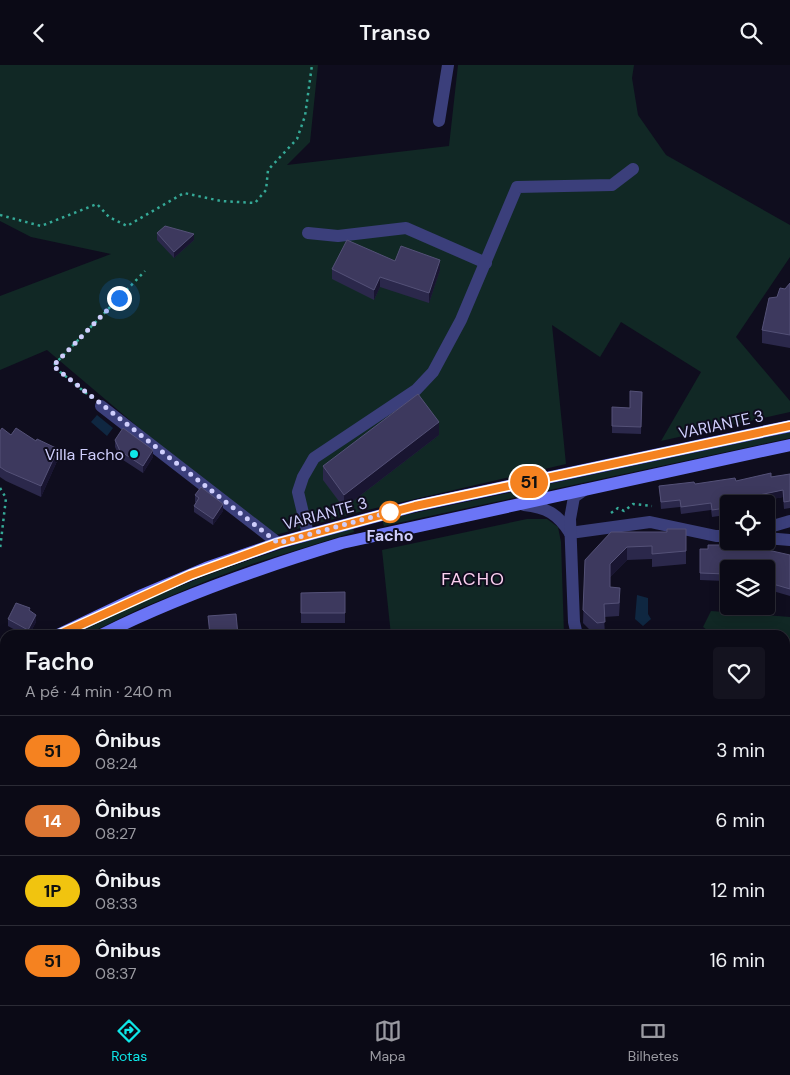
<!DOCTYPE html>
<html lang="pt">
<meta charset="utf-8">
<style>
body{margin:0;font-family:"DM Sans",sans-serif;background:#14131f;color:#f1f3f6;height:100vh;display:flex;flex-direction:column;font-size:19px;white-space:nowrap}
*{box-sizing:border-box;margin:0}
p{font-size:16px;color:#9a9aa1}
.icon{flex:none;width:28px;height:28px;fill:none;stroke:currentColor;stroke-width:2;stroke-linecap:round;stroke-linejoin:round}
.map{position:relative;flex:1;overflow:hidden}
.panel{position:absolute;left:0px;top:565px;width:790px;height:375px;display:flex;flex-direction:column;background:#0b0a16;border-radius:15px 15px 0 0;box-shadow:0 2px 12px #0003,0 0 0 1px #2b2b35}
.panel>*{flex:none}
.badge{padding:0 10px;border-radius:16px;font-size:18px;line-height:32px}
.buttons{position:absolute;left:720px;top:430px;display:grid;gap:10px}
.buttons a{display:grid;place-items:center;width:55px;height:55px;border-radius:5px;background:#0b0a16;box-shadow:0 2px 12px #0003,0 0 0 1px #2b2b35;font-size:25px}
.you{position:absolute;width:25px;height:25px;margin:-12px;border:4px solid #fff;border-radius:50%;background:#1a73e8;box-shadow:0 0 0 8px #1a73e833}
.map>.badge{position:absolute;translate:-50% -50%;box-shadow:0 0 0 2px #fff}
.round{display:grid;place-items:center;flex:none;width:52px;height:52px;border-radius:5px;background:#14131f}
.overview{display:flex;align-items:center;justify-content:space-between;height:85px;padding:0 25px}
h1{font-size:24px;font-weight:600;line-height:38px}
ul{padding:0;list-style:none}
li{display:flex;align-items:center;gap:15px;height:70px;padding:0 25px;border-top:1px solid #2b2b35}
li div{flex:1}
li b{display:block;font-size:19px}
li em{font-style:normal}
li .badge{min-width:55px;font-weight:700;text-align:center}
header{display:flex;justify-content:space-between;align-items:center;height:65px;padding:0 25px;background:#0b0a16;font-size:22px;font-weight:600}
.tabs{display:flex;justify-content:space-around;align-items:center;height:70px;border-top:1px solid #2b2b35;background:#0b0a16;font-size:14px;color:#9a9aa1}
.tabs a{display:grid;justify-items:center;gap:2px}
.tabs .active{color:#0ee7e8}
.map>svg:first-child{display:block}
.green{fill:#112825}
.water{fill:#0f2741}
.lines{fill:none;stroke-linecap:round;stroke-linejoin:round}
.path{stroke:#35a997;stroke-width:2.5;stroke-dasharray:2.5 4;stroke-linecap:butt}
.street{stroke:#3b3f7b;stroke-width:12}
.secondary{stroke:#6b75f6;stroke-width:12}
.wall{fill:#2b284b}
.shaded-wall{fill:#191531}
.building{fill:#3d395e;stroke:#545177}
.line-casing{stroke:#fff;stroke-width:11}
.line{stroke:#f58220;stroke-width:8}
.walk{stroke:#cfcefc;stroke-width:5;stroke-dasharray:0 9}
.poi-dot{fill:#0ee7e8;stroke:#0f0d1e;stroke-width:2}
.stop-dot{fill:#fff;stroke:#f58220;stroke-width:2.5}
.labels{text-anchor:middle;stroke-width:4;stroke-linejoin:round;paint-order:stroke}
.street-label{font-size:16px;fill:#cfcefc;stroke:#0f0d1e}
.poi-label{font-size:16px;fill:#cfcefc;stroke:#0f0d1e;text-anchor:end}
.stop-label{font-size:16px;font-weight:bold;fill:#cfcefc;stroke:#0f0d1e}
.neighbourhood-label{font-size:18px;letter-spacing:1px;fill:#fcd0f0;stroke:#0f0d1e}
</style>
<header><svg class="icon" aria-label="back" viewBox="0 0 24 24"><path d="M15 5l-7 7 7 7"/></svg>Transo<svg class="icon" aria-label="search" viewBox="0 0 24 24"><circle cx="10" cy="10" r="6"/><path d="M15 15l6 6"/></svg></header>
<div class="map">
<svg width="790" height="940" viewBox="0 0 790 940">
<rect width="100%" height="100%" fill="#0f0d1e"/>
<g class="green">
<polygon points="0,0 318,0 310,77 287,100 449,81 458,0 634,0 632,13 638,50 666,90 790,160 790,192 736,272 790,336 790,347 661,376 701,307 621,257 600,292 552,260 566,399 363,446 268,472 47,285 0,305 0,231 111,189 31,172 0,156"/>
<polygon points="790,367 790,373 384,461 382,455"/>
<polygon points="527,454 547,454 558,462 561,477 564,570 391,570 382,485"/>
<path d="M 353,463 L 354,467 L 255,498 L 211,514 L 139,544 L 86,570 L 73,570 C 163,524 255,490 353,463 Z"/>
<polygon points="711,546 790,552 790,625 785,621 785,570 714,570 703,562"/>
<polygon points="5,630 5,935 785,935 785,681 790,677 790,940 0,940 0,631"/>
</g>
<g class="water">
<polygon points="97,350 113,363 107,371 91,357"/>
<polygon points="637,530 648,533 648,549 651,554 643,561 635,554"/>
</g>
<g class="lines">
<g class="path">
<polyline points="0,150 41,161 97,139 109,152 127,161 184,128 221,136 255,138 266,125 268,105 297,74 305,51 312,0"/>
<polyline points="92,333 53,301 145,206"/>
<polyline points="0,423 6,433 0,484"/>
<polyline points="611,448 618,443 624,446 633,439 652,441"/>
<polyline points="39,570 47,566"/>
<polyline points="785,795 790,796"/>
<polyline points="472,940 474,935"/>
<polyline points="560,940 593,938 595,935"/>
</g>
<g class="street">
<polyline points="439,56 448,0"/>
<polyline points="308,168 338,171 406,163 486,198"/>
<polyline points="101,341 278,478"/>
<path d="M 524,440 C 546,442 558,449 570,468"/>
<polyline points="766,463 790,456"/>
<polyline points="570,468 650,457 716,471 729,471"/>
<polyline points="308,469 298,427 303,412 314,393 416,325 433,307 461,255 517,122 612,120 633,104"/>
<polyline points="766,473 790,475"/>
<polyline points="577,570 574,557 570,454 574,432 584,425"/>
</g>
<g class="secondary">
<polyline points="58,570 142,530 206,503 278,478 415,441 790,361"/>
<path d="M 101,570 C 179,531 259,503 342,478 L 790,380"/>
<polyline points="0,598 5,595"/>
<polyline points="0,618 5,616"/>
</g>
</g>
<g class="wall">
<polygon points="157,168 194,175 174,193 157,175"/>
<polygon points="395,196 440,205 429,238 380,222 374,235 332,214 332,204"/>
<polygon points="790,218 790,283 762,278 762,265 777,232"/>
<polygon points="642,327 641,369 612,368 612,342 630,343"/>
<polygon points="0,366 11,370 58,394 41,432 6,416 0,412"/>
<polygon points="439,370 344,443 323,415 323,401"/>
<polygon points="115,375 153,392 143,408 120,393 115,382"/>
<polygon points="790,409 790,443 784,444 783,432 761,436 761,439 729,439 729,444 726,444 726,450 712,452 711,445 681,449 680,442 661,444 659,421 695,419 736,416"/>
<polygon points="195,430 223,446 213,460 194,447 194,441 196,438 195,437"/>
<polygon points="686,464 686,499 652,502 652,494 627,495 610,512 610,522 620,536 619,551 604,552 605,570 595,570 583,558 585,495 667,467"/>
<polygon points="700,484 790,490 790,531 766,524 766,504 729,504 729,525 724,524 725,516 700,515"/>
<polygon points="345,527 345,558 301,558 301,528"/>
<polygon points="30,546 36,557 29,570 24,570 8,561 8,554"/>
</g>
<g class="shaded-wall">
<polygon points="194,169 194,175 174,193 174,187"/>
<polygon points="440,195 440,205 429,238 429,228"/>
<polygon points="380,212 380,222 374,235 374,225"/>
<polygon points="439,357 439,370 344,443 344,430"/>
<polygon points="58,384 58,394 41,432 41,421"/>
<polygon points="153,385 153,392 143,408 143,401"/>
<polygon points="783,425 783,432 759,437 759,430"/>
<polygon points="223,439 223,446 213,460 213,454"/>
<polygon points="627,482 627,495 610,512 610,499"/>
<polygon points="36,550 36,557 29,570 28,570 28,565"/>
</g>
<g class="building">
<polygon points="165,161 194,169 174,187 157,168"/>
<polygon points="347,175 395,196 401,181 440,195 429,228 380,212 374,225 332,204"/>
<polygon points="790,218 790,270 762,265 769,233 777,232 780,223 785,224"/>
<polygon points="630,326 642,327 641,362 612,361 612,342 630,343"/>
<polygon points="418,329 439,357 344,430 323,401"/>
<polygon points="2,363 11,370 16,363 36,376 37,374 58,384 41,421 6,406 0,402 0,366"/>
<polygon points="123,363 153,385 143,401 120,386 115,375"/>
<polygon points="771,408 771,412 790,409 790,436 784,437 783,425 759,430 761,439 749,439 748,434 725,438 726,443 712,445 711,438 681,442 680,435 661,437 659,421 694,417 695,419 735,413 736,416"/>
<polygon points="201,422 223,439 213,454 194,441 199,433 195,430"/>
<polygon points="667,464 686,464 686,486 652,489 652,481 627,482 610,499 610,522 620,523 619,538 604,539 605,557 597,558 583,545 585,495 611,467 667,467"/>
<polygon points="741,479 790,490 790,524 766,517 766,504 729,504 729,518 724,517 726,509 700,508 700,484 708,484 708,480 740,480"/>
<polygon points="345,527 345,548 301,548 301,528"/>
<polygon points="16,538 30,543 29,545 36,550 28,565 8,554"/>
<polygon points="236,549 238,570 210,570 208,551"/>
</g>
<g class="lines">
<g class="line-casing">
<polyline id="line" points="58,570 190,510 278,478 415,441 790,361"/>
</g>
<use href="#line" class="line"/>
<polyline class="walk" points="119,233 53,301 278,478 390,447"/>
</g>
<circle class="poi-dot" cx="134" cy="389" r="5"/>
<circle class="stop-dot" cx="390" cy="447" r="10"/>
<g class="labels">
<g class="street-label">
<text transform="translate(721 359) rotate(-12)" y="6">VARIANTE 3</text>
<text transform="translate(325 448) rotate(-15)" y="6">VARIANTE 3</text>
</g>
<g class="poi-label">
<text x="124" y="395">Villa Facho</text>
</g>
<g class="stop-label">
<text x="390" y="476">Facho</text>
</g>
<g class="neighbourhood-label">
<text x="473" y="520">FACHO</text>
</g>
</g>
</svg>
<div class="buttons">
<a><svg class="icon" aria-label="locate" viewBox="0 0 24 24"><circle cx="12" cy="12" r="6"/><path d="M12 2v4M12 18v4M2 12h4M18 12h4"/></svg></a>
<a><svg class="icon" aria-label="layers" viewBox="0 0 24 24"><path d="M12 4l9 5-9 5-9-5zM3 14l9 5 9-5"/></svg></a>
</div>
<div class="you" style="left:119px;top:233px"></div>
<b class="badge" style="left:529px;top:417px;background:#f58220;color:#111">51</b>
<section class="panel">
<div class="overview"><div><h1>Facho</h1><p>A pé · 4 min · 240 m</p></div><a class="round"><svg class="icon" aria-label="heart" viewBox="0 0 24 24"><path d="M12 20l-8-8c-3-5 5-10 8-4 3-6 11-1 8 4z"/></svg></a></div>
<ul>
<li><span class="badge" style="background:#f58220;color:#111">51</span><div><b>Ônibus</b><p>08:24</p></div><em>3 min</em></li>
<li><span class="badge" style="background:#dc7633;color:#fff">14</span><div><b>Ônibus</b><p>08:27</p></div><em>6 min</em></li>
<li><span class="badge" style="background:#f1c40f;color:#111">1P</span><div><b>Ônibus</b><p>08:33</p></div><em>12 min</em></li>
<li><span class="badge" style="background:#f58220;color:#111">51</span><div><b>Ônibus</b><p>08:37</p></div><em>16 min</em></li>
</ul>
</section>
</div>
<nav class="tabs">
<a class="active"><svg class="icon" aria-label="directions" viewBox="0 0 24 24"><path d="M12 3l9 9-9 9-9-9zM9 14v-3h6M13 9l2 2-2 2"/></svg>Rotas</a>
<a><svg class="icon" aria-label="map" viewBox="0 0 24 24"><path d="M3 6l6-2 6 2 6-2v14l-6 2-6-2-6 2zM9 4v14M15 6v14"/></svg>Mapa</a>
<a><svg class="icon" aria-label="tickets" viewBox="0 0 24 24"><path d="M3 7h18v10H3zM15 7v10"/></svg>Bilhetes</a>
</nav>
